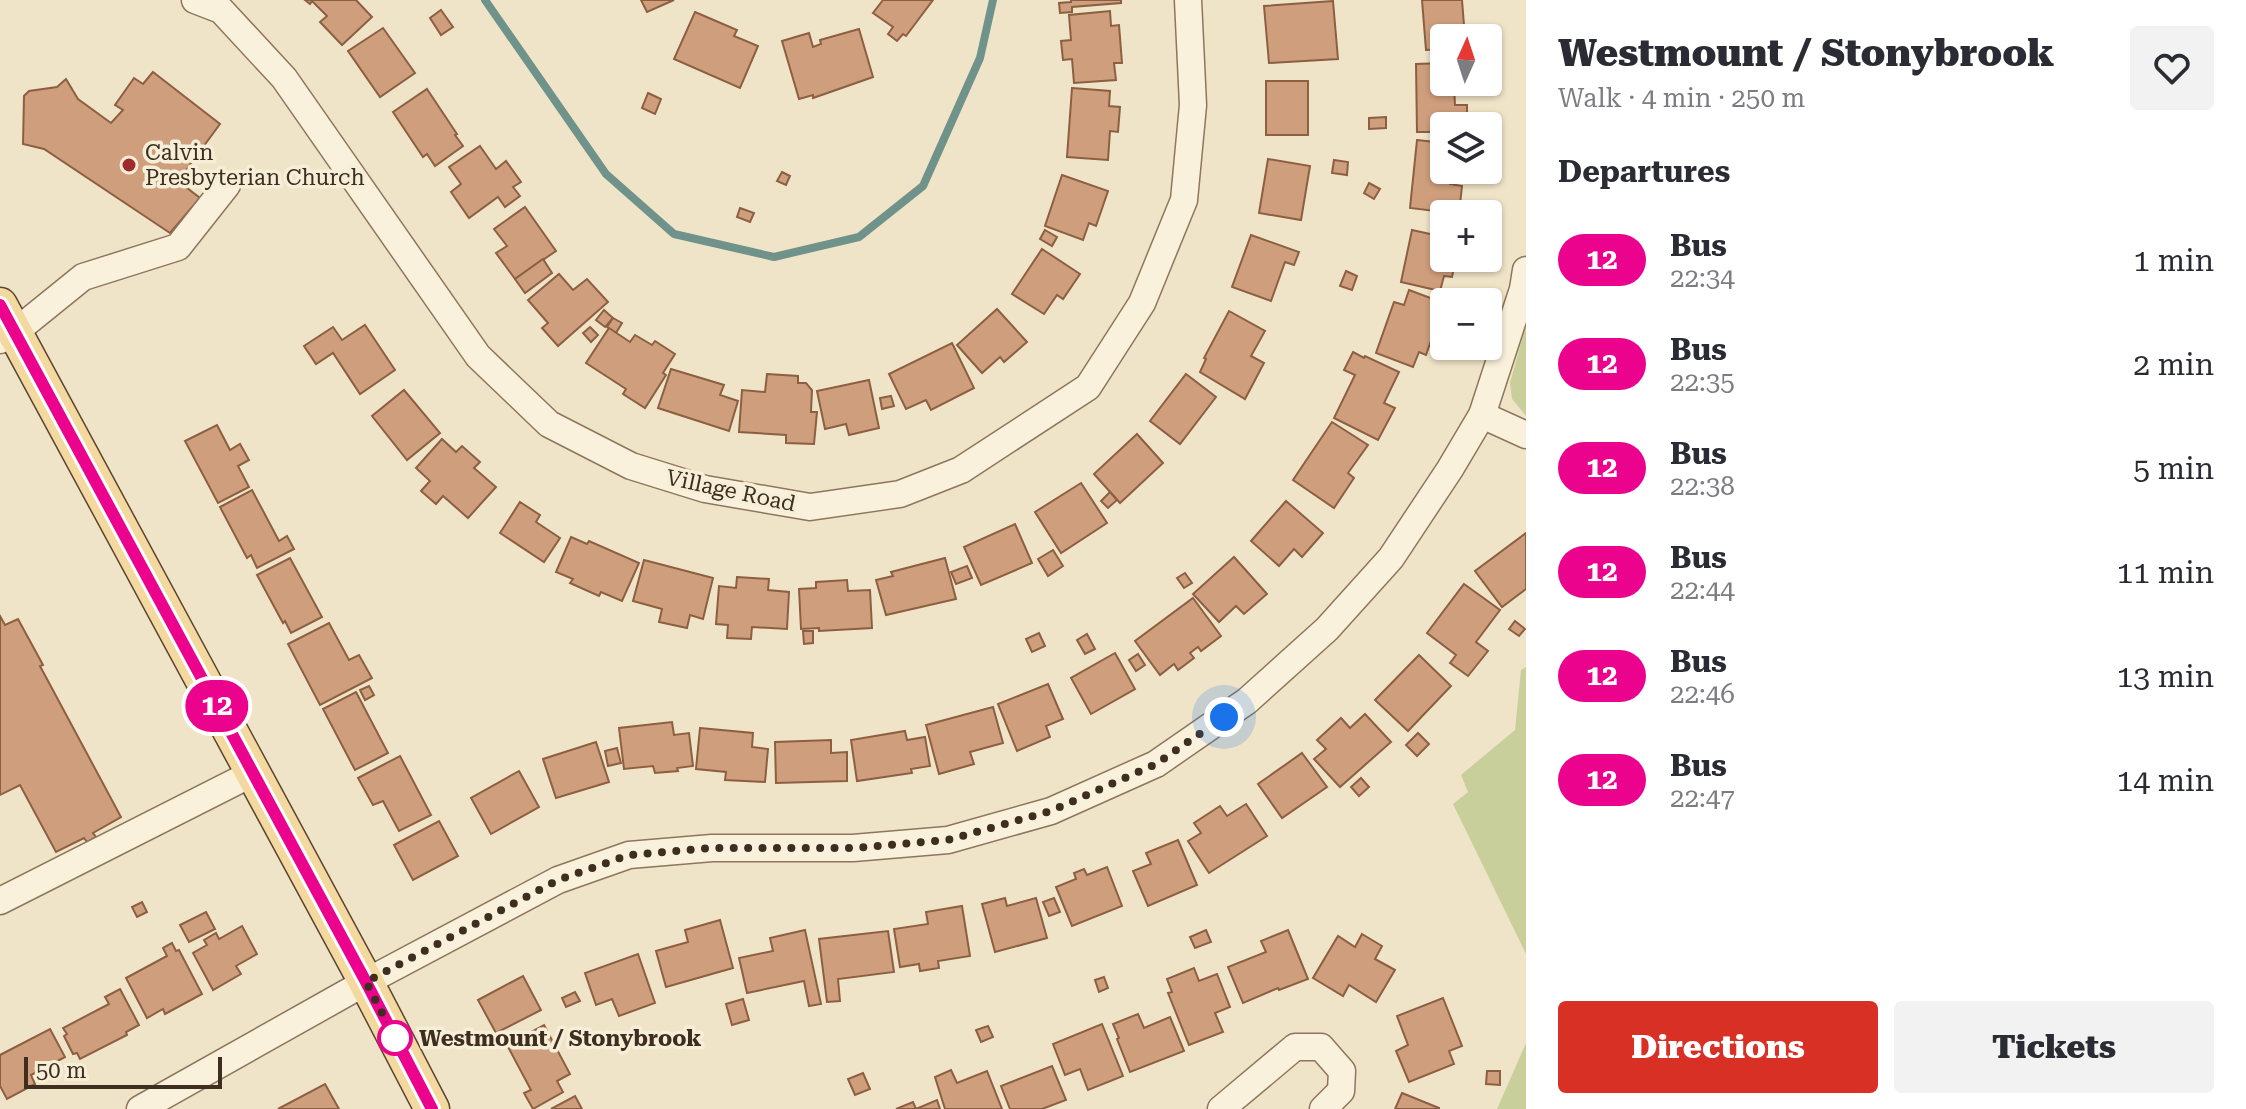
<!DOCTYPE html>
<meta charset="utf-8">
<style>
body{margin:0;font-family:"Roboto Serif",serif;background:#f2f2f3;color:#2b2b33;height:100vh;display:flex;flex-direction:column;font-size:30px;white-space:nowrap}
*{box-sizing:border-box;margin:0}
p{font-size:26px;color:#7c7c81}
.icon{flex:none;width:44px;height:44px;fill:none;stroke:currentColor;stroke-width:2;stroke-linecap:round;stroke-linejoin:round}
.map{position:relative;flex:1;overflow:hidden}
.sheet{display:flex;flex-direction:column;background:#fff;width:720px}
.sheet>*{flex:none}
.badge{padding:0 16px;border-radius:26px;font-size:28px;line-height:52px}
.needle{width:52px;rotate:3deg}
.buttons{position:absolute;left:1430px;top:24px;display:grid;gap:16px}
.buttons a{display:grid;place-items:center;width:72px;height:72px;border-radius:8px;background:#fff;box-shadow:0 2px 6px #0004;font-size:40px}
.scale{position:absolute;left:24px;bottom:20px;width:198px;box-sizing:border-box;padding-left:8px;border:4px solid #3d2e20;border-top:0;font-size:22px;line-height:28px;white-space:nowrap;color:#3d2e20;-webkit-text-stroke:6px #f7eed8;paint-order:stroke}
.you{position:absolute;width:40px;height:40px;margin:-20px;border:6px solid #fff;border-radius:50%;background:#1a73e8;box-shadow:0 0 0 12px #1a73e833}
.map>.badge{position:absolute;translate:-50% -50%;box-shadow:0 0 0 4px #fff}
h2{padding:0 32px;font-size:30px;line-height:72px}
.round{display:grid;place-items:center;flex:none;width:84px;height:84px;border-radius:8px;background:#f2f2f3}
.summary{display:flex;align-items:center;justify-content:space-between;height:136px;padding:0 32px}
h1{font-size:38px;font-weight:800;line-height:60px}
.primary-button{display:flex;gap:16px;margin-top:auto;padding:16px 32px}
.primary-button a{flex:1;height:92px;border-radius:8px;background:#d93025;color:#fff;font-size:32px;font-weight:800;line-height:92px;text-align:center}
.primary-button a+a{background:#f2f2f3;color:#2b2b33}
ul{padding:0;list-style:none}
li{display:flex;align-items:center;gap:24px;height:104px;padding:0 32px}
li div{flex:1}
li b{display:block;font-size:30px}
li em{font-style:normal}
li .badge{min-width:88px;font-weight:700;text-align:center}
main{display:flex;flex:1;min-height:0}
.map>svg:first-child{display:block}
.green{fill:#c9cf9b}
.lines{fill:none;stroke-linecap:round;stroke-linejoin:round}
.stream{stroke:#6f938a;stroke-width:8}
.building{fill:#cf9f7d;stroke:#8d5f41;stroke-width:2}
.minor-casing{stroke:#8d765c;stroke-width:29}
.major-casing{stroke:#5b4430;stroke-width:37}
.minor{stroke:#faf1dc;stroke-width:26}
.major{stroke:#f3d9a0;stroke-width:34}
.line-casing{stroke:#fff;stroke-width:18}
.line{stroke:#eb028d;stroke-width:12}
.walk{stroke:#3d2e20;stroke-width:8;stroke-dasharray:0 14.4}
.poi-dot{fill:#9e2a2b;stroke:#f7eed8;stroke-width:3}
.stop-dot{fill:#fff;stroke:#eb028d;stroke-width:4}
.labels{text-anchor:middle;stroke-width:7;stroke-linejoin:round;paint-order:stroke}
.poi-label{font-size:22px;fill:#3d2e20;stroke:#f7eed8;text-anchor:start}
.street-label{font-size:22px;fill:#3d2e20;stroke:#f7eed8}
.stop-label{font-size:22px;font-weight:bold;fill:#3d2e20;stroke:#f7eed8;text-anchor:start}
</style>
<main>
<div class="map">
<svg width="1526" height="1109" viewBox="0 0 1526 1109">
<rect width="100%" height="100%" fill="#f0e4c8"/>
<g class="green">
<polygon points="1526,325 1526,416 1512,399 1510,383"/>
<polygon points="1526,667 1526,954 1453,804 1468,792 1461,775 1515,730 1521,670"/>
<polygon points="1526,1043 1526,1109 1497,1109"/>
</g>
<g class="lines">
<polyline class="stream" points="485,0 606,174 674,234 774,257 859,237 923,186 980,58 993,0"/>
</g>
<g class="building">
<polygon points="305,0 356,0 372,17 342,45 320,22 327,16 312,1 310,4"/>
<polygon points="641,0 674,0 647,12"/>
<polygon points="883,0 933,0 906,36 903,34 897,41 888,34 893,27 873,13"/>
<polygon points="1071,0 1121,0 1121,3 1072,7 1072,12 1060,13 1059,3 1071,2"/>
<polygon points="1422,0 1462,0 1465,38 1444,38 1444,49 1426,50"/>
<polygon points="1333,1 1338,59 1269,63 1264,6"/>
<polygon points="441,10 453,27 441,35 430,18"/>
<polygon points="1110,11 1111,26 1119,25 1122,63 1114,63 1116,80 1074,83 1072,59 1063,60 1061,41 1071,40 1069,15"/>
<polygon points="695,12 737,30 734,36 758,46 740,88 674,59"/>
<polygon points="383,28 415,73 380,97 348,51"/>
<polygon points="859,29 873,77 813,98 813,95 799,99 782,41 809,33 813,47 821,44 820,40"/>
<polygon points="1444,63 1444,82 1466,82 1466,85 1454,86 1455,105 1467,105 1467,126 1444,126 1444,132 1417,132 1416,64"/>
<polygon points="153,72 220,124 178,181 200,198 170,233 44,149 23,144 24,96 29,91 57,87 66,79 78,99 111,123 123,110 115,105 134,78 143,84"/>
<rect x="1266" y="81" width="42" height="54"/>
<polygon points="1072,88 1110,91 1109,106 1120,107 1118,132 1110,131 1108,160 1067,157"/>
<polygon points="427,89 457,134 455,135 463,146 435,166 427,154 423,157 393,112"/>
<polygon points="648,93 661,99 655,114 642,108"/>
<polygon points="1386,117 1386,128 1369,129 1369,118"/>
<polygon points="1417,140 1444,143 1444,170 1451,170 1450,184 1462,186 1459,214 1410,208"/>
<polygon points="480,146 496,169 506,161 521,182 513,187 520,196 505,207 498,197 469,218 451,192 461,184 449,167"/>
<polygon points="1268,159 1310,166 1301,220 1259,213"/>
<polygon points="1334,160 1348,162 1347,175 1332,173"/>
<polygon points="782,172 790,176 786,185 777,181"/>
<polygon points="1062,175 1108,191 1096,226 1089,223 1083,240 1045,226"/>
<polygon points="1369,183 1380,189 1374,199 1364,193"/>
<polygon points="525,207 556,251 515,279 496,253 507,246 494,229"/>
<polygon points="740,208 754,213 750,222 737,217"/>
<polygon points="1045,230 1057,237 1052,246 1040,239"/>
<polygon points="1412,230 1444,237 1444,258 1456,258 1452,277 1444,276 1440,291 1401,282"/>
<polygon points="1251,235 1299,252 1294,265 1285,262 1271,301 1232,287"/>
<polygon points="1042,249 1080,274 1063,299 1057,295 1044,314 1012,294"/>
<polygon points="543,259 552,273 525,293 515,279"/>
<polygon points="1346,271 1357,276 1352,290 1340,286"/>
<polygon points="559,274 573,290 587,279 608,302 558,346 542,328 548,323 528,300"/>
<polygon points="1409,290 1444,303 1426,355 1419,352 1413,367 1376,353 1394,302 1404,305"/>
<polygon points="997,309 1027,342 1004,362 1000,357 982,373 957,345"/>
<polygon points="604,310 613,318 605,327 596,320"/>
<polygon points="1229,311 1265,331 1251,356 1264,363 1245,399 1200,372 1206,359 1204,358"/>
<polygon points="613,318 622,323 616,333 607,327"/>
<polygon points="365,325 395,370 360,394 333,353 316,364 304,346 333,327 342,340"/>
<polygon points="590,327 598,335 591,342 583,333"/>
<polygon points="609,328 630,342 635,335 652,345 655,341 675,354 663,373 666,375 645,408 623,394 626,389 586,363"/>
<polygon points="952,343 974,388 931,410 926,400 906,409 889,374"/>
<polygon points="1353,352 1364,358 1365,356 1399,372 1384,403 1395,408 1378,440 1334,418 1355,375 1344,370"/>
<polygon points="671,369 724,385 720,395 738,401 729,431 658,408"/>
<polygon points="767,374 798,376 798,383 806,383 812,390 811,412 817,412 814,444 786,443 786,435 739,432 742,390 765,392"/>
<polygon points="1186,374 1216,397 1180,444 1150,421"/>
<polygon points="869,380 879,428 849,435 846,424 825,429 817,391"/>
<polygon points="404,390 440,433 407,460 372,416"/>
<polygon points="891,396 894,406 882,409 880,398"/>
<polygon points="1332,422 1368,445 1348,473 1354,478 1334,508 1293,480"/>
<polygon points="217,425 230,450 240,444 249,460 238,466 249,487 218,503 185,441"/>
<polygon points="1137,434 1163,463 1120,503 1094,474"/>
<polygon points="442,439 456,452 462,446 480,462 474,468 496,487 468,518 443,496 436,504 421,491 430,481 416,468"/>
<polygon points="1081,483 1107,523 1061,553 1035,512"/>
<polygon points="252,490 279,541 287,536 294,549 257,568 251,555 247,558 220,507"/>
<polygon points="1110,492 1117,500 1108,508 1101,501"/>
<polygon points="1286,501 1323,533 1302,557 1294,549 1279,566 1251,541"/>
<polygon points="520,502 540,515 536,522 560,538 544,562 500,533"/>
<polygon points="1015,524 1032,563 981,585 964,547"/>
<polygon points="1526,533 1526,589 1502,607 1475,571"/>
<polygon points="571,537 587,544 589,541 639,563 622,601 601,592 599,596 570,583 573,579 556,572"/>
<polygon points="1053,550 1063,566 1048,576 1038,559"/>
<polygon points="1234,557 1267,594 1244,614 1236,606 1219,622 1193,594"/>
<polygon points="290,558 322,617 291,633 285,621 283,623 257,575"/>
<polygon points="945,558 956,599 886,615 876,580 893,576 891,572"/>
<polygon points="644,560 713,578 703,619 690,615 687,628 659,622 662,609 633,601"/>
<polygon points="967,566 972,578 956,584 951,572"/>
<polygon points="1185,573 1192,583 1184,588 1177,578"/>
<polygon points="737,577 769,579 768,590 789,592 787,629 752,627 751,639 727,638 728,625 716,624 719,586 736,588"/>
<polygon points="847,580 848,591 870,590 872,628 819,631 819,628 801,629 799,589 816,588 816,582"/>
<polygon points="1464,584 1500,610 1476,642 1488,651 1468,676 1450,663 1456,655 1427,633"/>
<polygon points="1193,598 1221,636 1201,651 1198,647 1190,653 1194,658 1178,670 1174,664 1160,675 1135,641"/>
<polygon points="0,616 5,625 18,619 43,665 40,666 121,817 93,833 96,837 87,842 84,838 56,852 20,785 0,795"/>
<polygon points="1515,621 1525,629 1519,636 1509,629"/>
<polygon points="329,623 349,660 359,655 372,678 320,705 288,644"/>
<polygon points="803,631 813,631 813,643 804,644"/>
<polygon points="1039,633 1045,646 1032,652 1026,639"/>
<polygon points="1087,634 1095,649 1085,654 1077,640"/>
<polygon points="1115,653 1135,689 1091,714 1071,678"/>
<polygon points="1138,654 1145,665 1136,671 1129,660"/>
<polygon points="1419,655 1451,686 1408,731 1375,700"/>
<polygon points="1048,684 1063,719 1046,726 1050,737 1017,751 998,704"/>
<polygon points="369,686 374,695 365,700 360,690"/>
<polygon points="356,692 388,753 355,770 323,709"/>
<polygon points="993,707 1003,743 970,752 974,764 939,774 926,725"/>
<polygon points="1365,714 1391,742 1340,787 1314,759 1326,749 1317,740 1341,718 1350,728"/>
<polygon points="672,722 674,735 689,733 693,766 677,768 678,771 655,773 653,766 624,769 619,728"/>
<polygon points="700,728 753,733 752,747 768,749 765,782 725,780 726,772 696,769"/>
<polygon points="905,731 907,740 925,737 930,766 911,769 912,773 857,781 851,740"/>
<polygon points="1418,733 1429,744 1417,756 1406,745"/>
<polygon points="831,740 831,753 847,752 847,781 776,783 775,742"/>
<polygon points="596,742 609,782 556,798 543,759"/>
<polygon points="617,748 621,763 608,766 605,751"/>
<polygon points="1302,753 1327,787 1282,818 1258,784"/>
<polygon points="400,756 431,815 399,831 383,801 373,805 358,778"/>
<polygon points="519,771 539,807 491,834 471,798"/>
<polygon points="1361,778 1369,787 1359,796 1351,787"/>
<polygon points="1246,804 1267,836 1209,873 1188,841 1201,833 1194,823 1220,806 1227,816"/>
<polygon points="439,821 458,856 413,880 394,845"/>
<polygon points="1178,840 1197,885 1148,906 1133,871 1151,864 1146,853"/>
<polygon points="1107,867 1122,906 1072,926 1056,887 1076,879 1074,873 1084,869 1087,875"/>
<polygon points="1005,898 1007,906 1036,898 1047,938 995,952 982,904"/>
<polygon points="1054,898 1060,912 1049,916 1043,902"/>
<polygon points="142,902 147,912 137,917 132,907"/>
<polygon points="962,906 970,956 938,961 939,968 920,971 919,964 900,967 894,929 928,924 926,912"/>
<polygon points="206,912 215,929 189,942 180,925"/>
<polygon points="720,920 733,968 666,987 656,951 688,942 685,930"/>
<polygon points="242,926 257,954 236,966 241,974 213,990 193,953 207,945 204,940 216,933 219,939"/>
<polygon points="805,930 821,1004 809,1006 804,981 747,993 739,958 773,951 770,938"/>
<polygon points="1206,930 1211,942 1195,948 1190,937"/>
<polygon points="1288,930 1308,979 1279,990 1278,988 1243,1003 1228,967 1266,952 1261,941"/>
<polygon points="888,931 894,972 838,979 840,1001 827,1002 819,939"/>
<polygon points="1362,934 1382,946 1375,959 1395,970 1376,1002 1349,985 1343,996 1313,978 1338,936 1355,947"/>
<polygon points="172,943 176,951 179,950 202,994 165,1014 163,1009 147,1018 126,978 167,956 163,948"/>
<polygon points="638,954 655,1003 619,1016 612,999 596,1005 585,973"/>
<polygon points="1194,968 1199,981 1217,974 1230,1007 1215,1013 1223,1032 1189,1045 1168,993 1172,992 1167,979"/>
<polygon points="523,976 541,1010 496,1033 478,1000"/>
<polygon points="1104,977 1108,988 1099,992 1095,980"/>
<polygon points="120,989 139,1025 126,1032 127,1035 80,1059 77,1053 73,1054 64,1036 67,1034 63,1028 109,1004 105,997"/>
<polygon points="575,992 580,1001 566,1007 562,998"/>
<polygon points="1443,998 1462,1046 1449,1051 1454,1064 1409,1082 1396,1051 1408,1045 1397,1016"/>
<polygon points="743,999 749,1020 732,1025 726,1004"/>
<polygon points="1138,1014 1144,1028 1170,1017 1184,1051 1130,1072 1117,1039 1119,1038 1113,1024"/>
<polygon points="1102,1024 1123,1076 1088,1090 1080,1069 1065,1075 1053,1044"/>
<polygon points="544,1025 570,1074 557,1081 563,1092 533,1109 524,1093 531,1090 507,1045"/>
<polygon points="988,1026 993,1037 981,1042 976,1030"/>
<polygon points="50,1029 65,1057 31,1075 35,1084 7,1099 0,1086 0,1055"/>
<polygon points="1052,1066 1066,1100 1042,1109 1010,1109 1001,1086"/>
<polygon points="951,1070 957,1083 987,1071 1002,1109 945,1109 935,1077"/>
<polygon points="1487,1071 1500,1071 1500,1085 1486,1084"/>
<polygon points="863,1073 870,1089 855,1095 848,1079"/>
<polygon points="325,1084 339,1109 278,1109"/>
<polygon points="1402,1093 1439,1108 1439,1109 1395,1109"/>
<polygon points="575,1096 582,1109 551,1109"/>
<polygon points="937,1100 940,1109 896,1109 913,1102 916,1109"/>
</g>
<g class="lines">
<g class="minor-casing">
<g id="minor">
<polyline points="195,0 221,10 284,78 478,356 549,424 631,466 705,489 810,507 900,494 961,470 1088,387 1142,303 1184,200 1193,105 1188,0"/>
<polyline points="0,340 15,332 83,277 178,247 227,185"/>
<polyline points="1482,415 1526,435"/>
<polyline points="0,901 253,773"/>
<polyline points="140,1109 366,982 558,880 629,855 712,848 853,848 948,840 1051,811 1156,764 1247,701 1327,629 1391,558 1450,469 1482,415 1523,289 1526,270"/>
<polyline points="1221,1109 1295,1047 1321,1047 1342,1071 1341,1091 1323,1109"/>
</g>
</g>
<g class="major-casing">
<polyline id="major" points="0,305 366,982 432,1109"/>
</g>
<use href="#minor" class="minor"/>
<use href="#major" class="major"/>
</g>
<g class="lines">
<g class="line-casing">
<polyline id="line" points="0,305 366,982 432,1109"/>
</g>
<use href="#line" class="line"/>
<polyline class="walk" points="395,1038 366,982 558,880 629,855 712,848 853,848 948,840 1051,811 1156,764 1224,717"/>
</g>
<circle class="poi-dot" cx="129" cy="165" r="8"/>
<circle class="stop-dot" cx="395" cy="1038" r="16"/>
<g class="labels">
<g class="poi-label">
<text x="145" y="160">Calvin<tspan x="145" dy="25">Presbyterian Church</tspan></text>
</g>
<g class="street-label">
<text transform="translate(731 490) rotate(12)" y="8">Village Road</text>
</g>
<g class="stop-label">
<text x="419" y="1046">Westmount / Stonybrook</text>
</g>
</g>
</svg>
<div class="buttons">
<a><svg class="needle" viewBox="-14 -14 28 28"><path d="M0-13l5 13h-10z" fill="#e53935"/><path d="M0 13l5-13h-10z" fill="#7c7c81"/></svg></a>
<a><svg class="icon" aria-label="layers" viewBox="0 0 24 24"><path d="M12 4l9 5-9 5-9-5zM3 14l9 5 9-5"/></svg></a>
<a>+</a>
<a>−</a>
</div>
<div class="scale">50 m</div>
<div class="you" style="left:1224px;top:717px"></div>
<b class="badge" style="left:217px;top:706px;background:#eb028d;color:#fff">12</b>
</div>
<section class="sheet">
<div class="summary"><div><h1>Westmount / Stonybrook</h1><p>Walk · 4 min · 250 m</p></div><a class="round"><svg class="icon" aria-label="heart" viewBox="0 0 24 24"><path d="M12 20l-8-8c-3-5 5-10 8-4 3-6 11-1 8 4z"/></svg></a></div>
<h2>Departures</h2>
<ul>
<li><span class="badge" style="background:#eb028d;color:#fff">12</span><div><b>Bus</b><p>22:34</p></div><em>1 min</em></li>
<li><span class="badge" style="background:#eb028d;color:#fff">12</span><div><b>Bus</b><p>22:35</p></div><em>2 min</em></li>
<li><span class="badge" style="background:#eb028d;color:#fff">12</span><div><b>Bus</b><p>22:38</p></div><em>5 min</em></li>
<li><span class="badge" style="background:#eb028d;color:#fff">12</span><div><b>Bus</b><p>22:44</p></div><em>11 min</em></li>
<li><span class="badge" style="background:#eb028d;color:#fff">12</span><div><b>Bus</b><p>22:46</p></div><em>13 min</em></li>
<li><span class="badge" style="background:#eb028d;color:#fff">12</span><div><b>Bus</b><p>22:47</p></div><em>14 min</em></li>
</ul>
<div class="primary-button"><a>Directions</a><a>Tickets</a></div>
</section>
</main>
